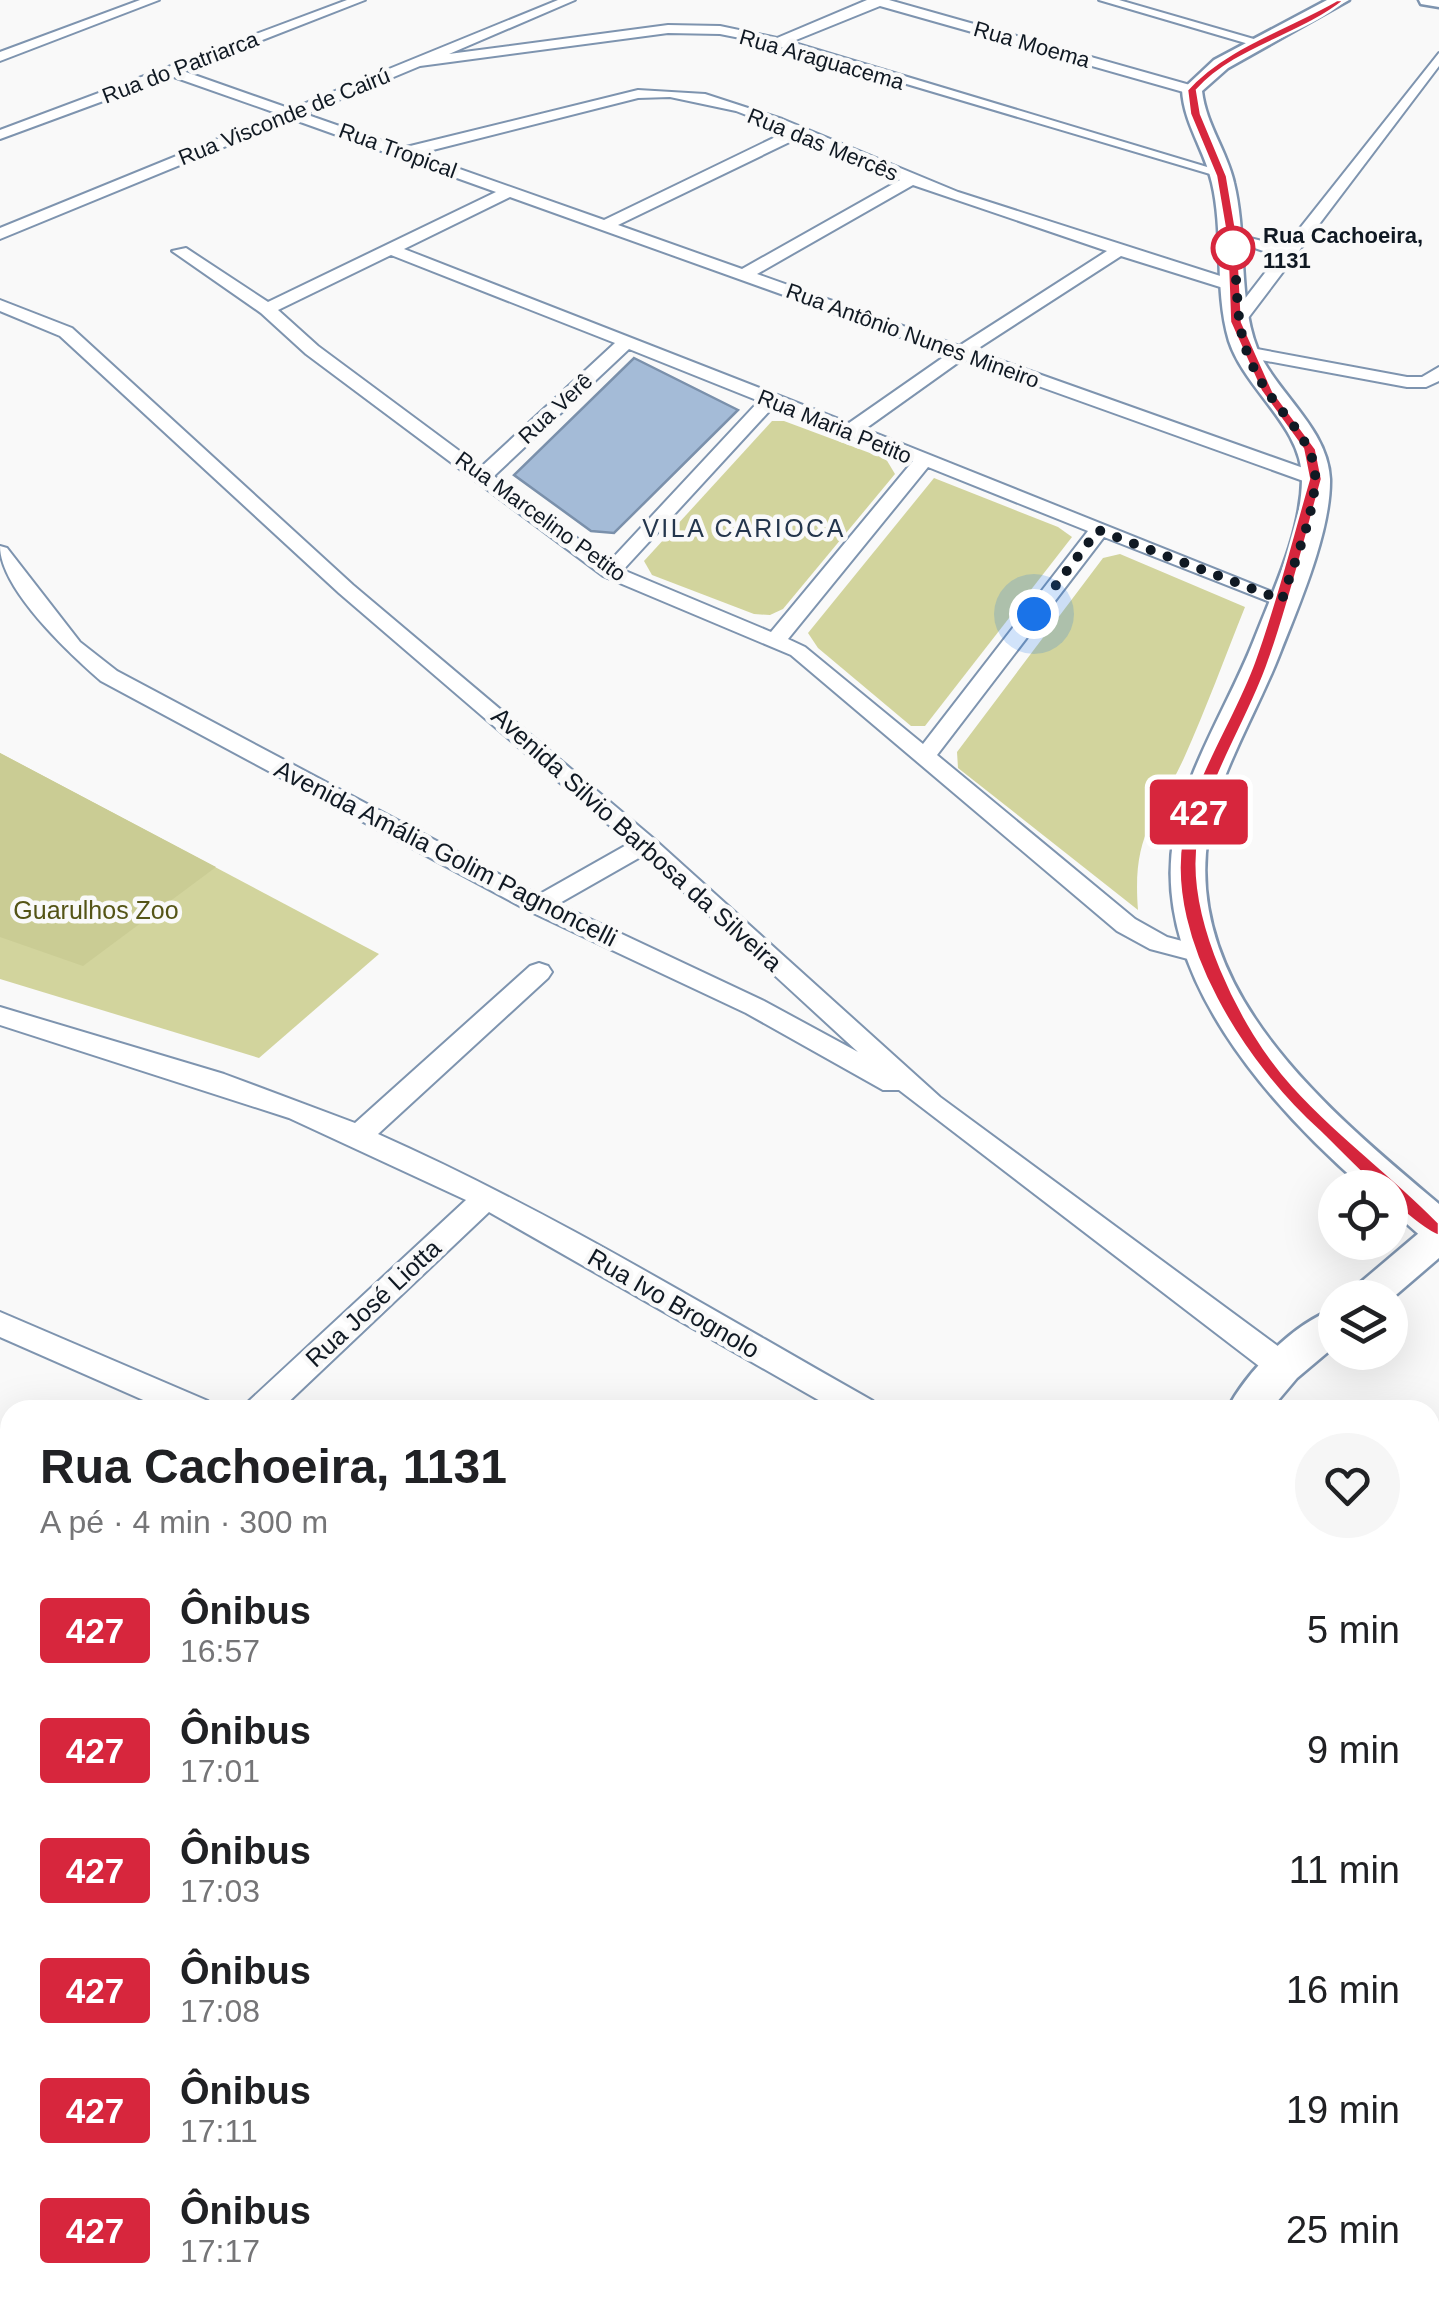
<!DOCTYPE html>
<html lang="pt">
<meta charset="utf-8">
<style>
body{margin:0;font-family:Arial,sans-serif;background:#f6f6f6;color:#202124;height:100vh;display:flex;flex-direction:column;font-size:38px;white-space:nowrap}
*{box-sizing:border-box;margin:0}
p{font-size:32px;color:#757577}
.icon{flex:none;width:55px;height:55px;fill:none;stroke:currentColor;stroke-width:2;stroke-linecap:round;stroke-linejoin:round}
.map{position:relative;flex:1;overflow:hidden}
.sheet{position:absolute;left:0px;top:1400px;width:1440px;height:910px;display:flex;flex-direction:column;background:#fff;border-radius:30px 30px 0 0;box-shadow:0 10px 40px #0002}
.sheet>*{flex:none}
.badge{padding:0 20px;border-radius:8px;font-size:35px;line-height:65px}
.buttons{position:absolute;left:1318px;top:1170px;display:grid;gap:20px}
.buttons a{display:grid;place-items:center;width:90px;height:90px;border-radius:50%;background:#fff;box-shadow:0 10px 40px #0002;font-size:50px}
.you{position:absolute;width:50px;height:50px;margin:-25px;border:8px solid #fff;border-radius:50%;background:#1a73e8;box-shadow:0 0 0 15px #1a73e833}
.map>.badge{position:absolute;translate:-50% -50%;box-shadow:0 0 0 5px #fff}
.round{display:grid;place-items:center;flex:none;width:105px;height:105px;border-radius:52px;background:#f6f6f6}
.overview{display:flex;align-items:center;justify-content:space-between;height:170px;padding:0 40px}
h1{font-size:48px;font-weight:800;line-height:75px}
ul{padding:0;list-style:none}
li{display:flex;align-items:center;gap:30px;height:120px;padding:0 40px}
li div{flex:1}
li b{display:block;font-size:38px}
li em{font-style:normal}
li .badge{min-width:110px;font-weight:700;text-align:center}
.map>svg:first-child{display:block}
.green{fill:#d2d49d}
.forest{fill:#cacc94}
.building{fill:#a4bbd7;stroke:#7a90ab;stroke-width:2.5}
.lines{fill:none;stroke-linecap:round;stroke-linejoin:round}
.minor-casing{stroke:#7e94af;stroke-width:4}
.tertiary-casing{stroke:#7e94af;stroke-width:5}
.secondary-casing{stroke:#7e94af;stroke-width:5}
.minor{fill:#fff;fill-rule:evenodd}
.tertiary{fill:#fff;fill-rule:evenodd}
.secondary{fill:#fff;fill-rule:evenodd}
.line{fill:#d7263d;stroke:#fff;stroke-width:2.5}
.walk{stroke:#101923;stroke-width:10;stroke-dasharray:0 18}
.stop-dot{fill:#fff;stroke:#d7263d;stroke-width:5}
.labels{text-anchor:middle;stroke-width:9;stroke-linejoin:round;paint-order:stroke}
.far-street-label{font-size:22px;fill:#101923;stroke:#f9f9f9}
.far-stop-label{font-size:22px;font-weight:bold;fill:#101923;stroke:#f9f9f9;text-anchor:start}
.far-quarter-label{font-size:25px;letter-spacing:2.5px;fill:#24364d;stroke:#f9f9f9}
.street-label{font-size:25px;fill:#101923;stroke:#f9f9f9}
.park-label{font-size:25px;fill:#545416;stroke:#f9f9f9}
</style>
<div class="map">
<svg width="1439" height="2310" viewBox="0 0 1439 2310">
<rect width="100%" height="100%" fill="#f9f9f9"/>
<g class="green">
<polygon points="772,421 784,421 886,459 895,474 783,609 770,615 754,614 652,575 644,561"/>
<polygon points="934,478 1058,527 1072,537 925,726 911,726 818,648 808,633"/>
<path d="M 1120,554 L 1245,607 C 1225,657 1206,709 1184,758 C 1155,820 1132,834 1138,910 L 958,768 L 957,752 L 1103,558 Z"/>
<polygon points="0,753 379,954 259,1058 0,979"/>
</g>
<polygon class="forest" points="0,753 216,867 83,966 0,937"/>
<polygon class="building" points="634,358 738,410 614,533 591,531 514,475"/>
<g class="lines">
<g class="minor-casing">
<g id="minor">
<polygon points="140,0 159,0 0,61 0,52"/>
<path d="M 347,0 L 365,0 L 183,71 L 291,109 L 558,0 L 575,0 L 449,54 L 668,25 L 720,26 L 777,38 L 867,0 L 889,0 L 1197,87 L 1197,93 L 1187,93 L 880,6 L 791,42 L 1227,173 L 1227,179 L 775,45 L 720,34 L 668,33 L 420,66 L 305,114 L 402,148 L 638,90 L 705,94 L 782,119 L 958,192 L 1239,282 L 1239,290 L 1233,291 L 1121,256 L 974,351 L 1323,475 L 1323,483 L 1309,483 L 963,359 L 865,429 L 1292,600 L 1282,606 L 1275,604 L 1104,537 L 937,755 L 1135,919 L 1167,937 L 1216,950 L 1219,956 L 1216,962 L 1207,964 L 1150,949 L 1117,931 L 791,655 L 603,576 L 306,354 L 261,313 L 172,251 L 186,248 L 268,302 L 496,192 L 292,119 L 0,239 L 0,228 L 279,114 L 171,76 L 0,139 L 0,130 ZM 670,97 L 736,111 L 788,131 L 604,220 L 417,154 L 638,98 ZM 800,137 L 900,180 L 742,269 L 618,225 ZM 913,185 L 1107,251 L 959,346 L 757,274 ZM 510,197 L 948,354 L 849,423 L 404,249 ZM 391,255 L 615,343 L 481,467 L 318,346 L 278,310 ZM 629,349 L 759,401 L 609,562 L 494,476 ZM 774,406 L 913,461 L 771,632 L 623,570 ZM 928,467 L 1088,531 L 923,744 L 805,647 L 788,639 Z"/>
<polygon points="1099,0 1119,0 1271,44 1259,47"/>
<polygon points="1439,53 1439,66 1242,326 1230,326 1230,318 1281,252 1269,253 1226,238 1226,232 1270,243 1289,242"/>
<path d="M 0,300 L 72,328 L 353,585 L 654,839 L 940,1097 L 1294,1358 L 1298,1367 L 1294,1376 L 1283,1379 L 1272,1376 L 899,1090 L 883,1090 L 746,1013 L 529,911 L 101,681 C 69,653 0,589 0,546 L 7,548 L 80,642 L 117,671 L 538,895 L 630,843 L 339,593 L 60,336 L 0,311 ZM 644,855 L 858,1052 L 764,1001 L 558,904 Z"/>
<polygon points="1246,347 1407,377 1422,377 1439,367 1439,381 1426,387 1407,387 1240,356 1237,352"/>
<path d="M 539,963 L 548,966 L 552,972 L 548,978 L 378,1134 C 549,1210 710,1309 873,1401 L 877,1410 L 836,1410 L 489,1212 L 280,1410 L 245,1410 L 249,1401 L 466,1200 L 289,1118 L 0,1025 L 0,1007 L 224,1074 L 355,1123 L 530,966 Z"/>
<polygon points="0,1312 208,1401 212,1410 166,1410 0,1337"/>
<polygon points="10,1630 10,1666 0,1669 0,1633"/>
<polygon points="1430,1713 1439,1716 1439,1757 1430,1754"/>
<polygon points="10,2245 10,2295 0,2299 0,2249"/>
<polygon points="1258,2300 1302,2300 1306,2310 1262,2310"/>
</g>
</g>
<g class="tertiary-casing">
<g id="tertiary">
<polygon points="1439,1223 1439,1258 1390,1300 1349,1298 1354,1288 1426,1227"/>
<path d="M 1335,1309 L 1335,1346 L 1297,1378 L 1270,1410 L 1227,1410 C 1246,1372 1295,1322 1335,1309 Z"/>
<polygon points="608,2300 665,2300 661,2310 604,2310"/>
</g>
</g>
<g class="secondary-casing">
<g id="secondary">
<path d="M 1327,0 L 1349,0 L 1228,68 L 1202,91 C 1206,125 1227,151 1234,183 C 1247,236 1238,300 1257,348 C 1275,392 1328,428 1330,479 C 1331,531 1299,605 1280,653 C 1257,713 1218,773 1208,836 C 1183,994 1334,1115 1439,1204 L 1439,1244 L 1424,1239 L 1390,1209 L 1390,1188 L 1364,1188 C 1270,1106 1149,973 1174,836 C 1187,767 1229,704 1254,640 C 1273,591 1301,533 1302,480 C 1303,427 1245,390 1229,341 C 1214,291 1224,234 1212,183 C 1205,151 1184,124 1182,90 L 1214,60 Z"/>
<polygon points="1419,0 1439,0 1439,7 1421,4"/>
</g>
</g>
<use href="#minor" class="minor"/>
<use href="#tertiary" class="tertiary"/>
<use href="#secondary" class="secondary"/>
</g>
<path class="line" d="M 1337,0 L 1345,0 C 1299,37 1236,47 1197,90 L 1201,114 L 1227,176 L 1238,241 L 1242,322 L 1273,391 L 1316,449 L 1322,479 C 1305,539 1290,602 1269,661 C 1249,720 1210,775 1199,837 C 1185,915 1241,1029 1293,1086 C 1338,1136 1396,1178 1439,1223 L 1439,1236 C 1412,1227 1343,1154 1319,1131 C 1246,1066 1164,940 1182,838 C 1193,776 1233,720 1254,662 C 1276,602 1291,540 1309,479 L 1303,449 L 1261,391 L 1230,322 L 1227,241 L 1216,176 L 1190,114 L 1187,90 C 1223,48 1289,28 1337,0 Z"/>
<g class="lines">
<path class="walk" d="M 1034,614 L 1098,530 L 1282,600 C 1294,562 1313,520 1315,481 C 1318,447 1287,420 1269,394 C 1231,338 1241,309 1233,248"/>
</g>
<circle class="stop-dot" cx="1233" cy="248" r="20"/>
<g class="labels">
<g class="far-street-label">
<text transform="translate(1032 44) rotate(16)" y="8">Rua Moema</text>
<text transform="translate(822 59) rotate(16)" y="8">Rua Araguacema</text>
<text transform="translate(180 67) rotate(-21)" y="8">Rua do Patriarca</text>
<text transform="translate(284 116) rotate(-22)" y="8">Rua Visconde de Cairú</text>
<text transform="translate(823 144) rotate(22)" y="8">Rua das Mercês</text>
<text transform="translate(398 150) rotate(20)" y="8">Rua Tropical</text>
<text transform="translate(913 335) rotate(20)" y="8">Rua Antônio Nunes Mineiro</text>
<text transform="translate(555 408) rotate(-43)" y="8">Rua Verê</text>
<text transform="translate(835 426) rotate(22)" y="8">Rua Maria Petito</text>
<text transform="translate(541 516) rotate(36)" y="8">Rua Marcelino Petito</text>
</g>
<g class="far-stop-label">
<text x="1263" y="243">Rua Cachoeira,<tspan x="1263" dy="25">1131</tspan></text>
</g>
<g class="far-quarter-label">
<text x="744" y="537">VILA CARIOCA</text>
</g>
<g class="street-label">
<text transform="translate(637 839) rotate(42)" y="9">Avenida Silvio Barbosa da Silveira</text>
<text transform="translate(446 853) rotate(27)" y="9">Avenida Amália Golim Pagnoncelli</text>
<text transform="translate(373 1303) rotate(-43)" y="9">Rua José Liotta</text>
<text transform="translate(674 1303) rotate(30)" y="9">Rua Ivo Brognolo</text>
</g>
<g class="park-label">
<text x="96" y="919">Guarulhos Zoo</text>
</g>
</g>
</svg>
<div class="buttons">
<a><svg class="icon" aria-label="locate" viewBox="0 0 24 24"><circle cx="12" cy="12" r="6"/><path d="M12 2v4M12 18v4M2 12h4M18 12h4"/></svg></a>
<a><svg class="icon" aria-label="layers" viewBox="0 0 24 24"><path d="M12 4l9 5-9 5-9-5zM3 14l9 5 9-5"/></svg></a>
</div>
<div class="you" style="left:1034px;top:614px"></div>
<b class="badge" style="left:1199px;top:812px;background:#d7263d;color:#fff">427</b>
<section class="sheet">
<div class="overview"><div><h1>Rua Cachoeira, 1131</h1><p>A pé · 4 min · 300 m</p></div><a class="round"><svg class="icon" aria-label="heart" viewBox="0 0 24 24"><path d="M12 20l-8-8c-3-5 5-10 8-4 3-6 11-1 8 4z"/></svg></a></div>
<ul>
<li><span class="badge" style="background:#d7263d;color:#fff">427</span><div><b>Ônibus</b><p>16:57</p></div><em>5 min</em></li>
<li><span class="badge" style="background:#d7263d;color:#fff">427</span><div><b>Ônibus</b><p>17:01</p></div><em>9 min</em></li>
<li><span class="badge" style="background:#d7263d;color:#fff">427</span><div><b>Ônibus</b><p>17:03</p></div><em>11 min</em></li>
<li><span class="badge" style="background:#d7263d;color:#fff">427</span><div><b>Ônibus</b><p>17:08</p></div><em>16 min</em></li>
<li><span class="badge" style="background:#d7263d;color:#fff">427</span><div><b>Ônibus</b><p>17:11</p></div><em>19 min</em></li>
<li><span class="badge" style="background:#d7263d;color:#fff">427</span><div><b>Ônibus</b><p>17:17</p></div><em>25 min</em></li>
</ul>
</section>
</div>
